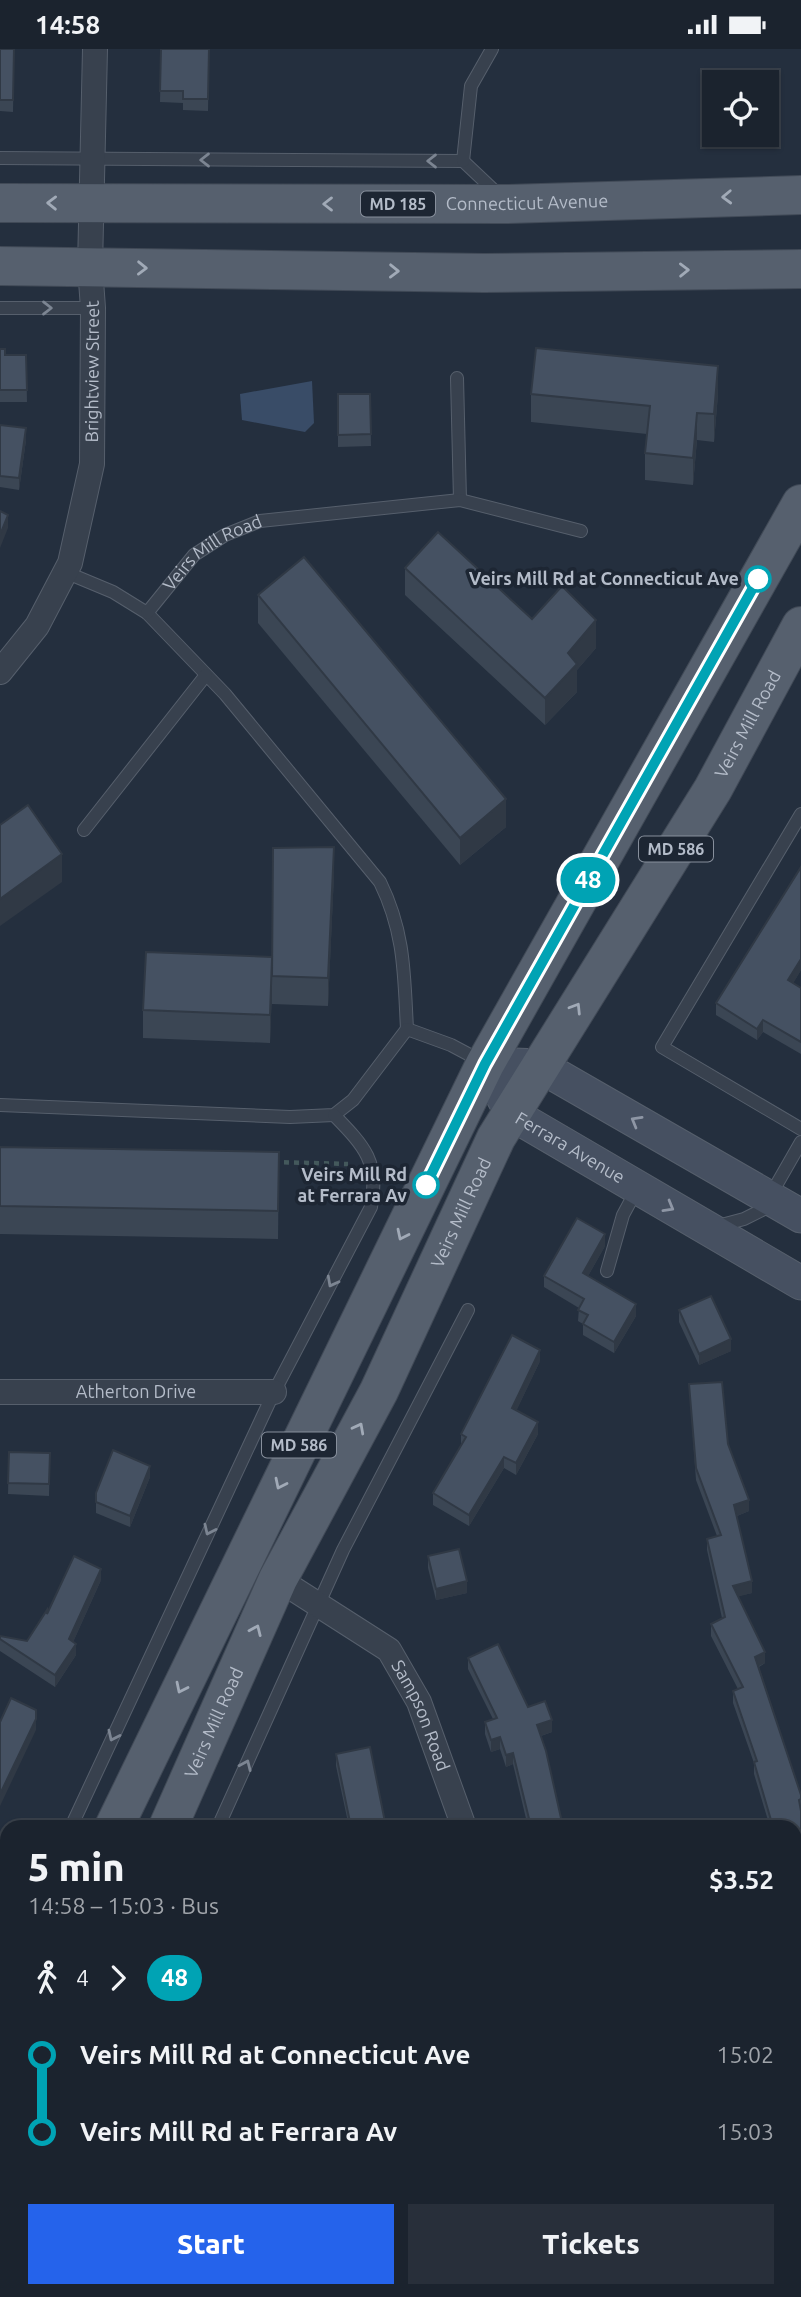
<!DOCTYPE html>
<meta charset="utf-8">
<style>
body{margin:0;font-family:Ubuntu,sans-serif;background:#282f3a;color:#f1f3f6;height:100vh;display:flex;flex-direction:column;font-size:26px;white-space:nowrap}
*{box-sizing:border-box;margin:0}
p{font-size:23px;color:#a0a4aa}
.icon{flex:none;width:38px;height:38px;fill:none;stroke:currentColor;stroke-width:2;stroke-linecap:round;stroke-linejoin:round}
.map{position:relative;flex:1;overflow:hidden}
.sheet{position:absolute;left:0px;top:1771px;width:802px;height:478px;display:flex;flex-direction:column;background:#1b232e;border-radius:21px 21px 0 0;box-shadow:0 2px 5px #0004,0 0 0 2px #39404a}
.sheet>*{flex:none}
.badge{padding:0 14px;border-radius:23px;font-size:24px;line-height:46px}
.controls{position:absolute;left:702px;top:21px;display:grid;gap:14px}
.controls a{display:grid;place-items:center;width:77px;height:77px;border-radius:0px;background:#1b232e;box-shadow:0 2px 5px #0004,0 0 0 2px #39404a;font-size:35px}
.map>.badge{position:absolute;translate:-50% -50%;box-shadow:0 0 0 4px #fff}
.legs{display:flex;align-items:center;gap:10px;height:77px;padding:0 28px;font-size:23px}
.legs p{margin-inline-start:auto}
.headline{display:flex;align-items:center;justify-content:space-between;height:119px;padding:0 28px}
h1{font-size:38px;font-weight:800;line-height:52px}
.cta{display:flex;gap:14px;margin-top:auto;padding:14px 28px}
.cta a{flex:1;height:80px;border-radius:0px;background:#2563eb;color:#fff;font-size:28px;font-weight:800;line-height:80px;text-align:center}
.cta a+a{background:#282f3a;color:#f1f3f6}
ul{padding:0 28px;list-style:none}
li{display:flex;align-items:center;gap:24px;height:77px;font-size:26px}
li i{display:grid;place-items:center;width:10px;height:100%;margin:0 9px;background:currentColor}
li i::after{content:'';width:18px;height:18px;margin:-9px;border:5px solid;border-radius:50%;background:#1b232e}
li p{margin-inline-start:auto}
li:first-child i{background:linear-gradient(#0000 50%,currentColor 0)}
li:last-child i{background:linear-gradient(currentColor 50%,#0000 0)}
.status{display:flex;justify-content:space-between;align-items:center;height:49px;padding:0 35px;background:#1b232e;direction:ltr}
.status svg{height:19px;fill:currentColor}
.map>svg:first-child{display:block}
.water{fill:#394c67}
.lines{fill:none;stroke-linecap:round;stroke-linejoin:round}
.lane-casing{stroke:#565f6c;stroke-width:14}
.street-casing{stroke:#565f6c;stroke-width:26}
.secondary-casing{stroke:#565f6c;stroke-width:35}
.primary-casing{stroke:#414a57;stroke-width:40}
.path{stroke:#44595c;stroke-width:4.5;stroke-dasharray:5 5;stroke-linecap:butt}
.lane{stroke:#38414e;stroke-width:12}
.street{stroke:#38414e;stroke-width:24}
.secondary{stroke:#465061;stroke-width:33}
.primary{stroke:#56606e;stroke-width:38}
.wall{fill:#3b4654}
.shaded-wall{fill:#303945}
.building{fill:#455162;stroke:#303945;stroke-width:2}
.oneway{stroke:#7c8592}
.oneway2{stroke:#a1aab7}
.oneway3{stroke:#8e96a5}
.line-1-casing{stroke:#fff;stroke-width:16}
.line-1{stroke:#00a3b4;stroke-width:10}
.stop-1-dot{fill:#fff;stroke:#00a3b4;stroke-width:3.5}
.labels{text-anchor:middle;stroke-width:7;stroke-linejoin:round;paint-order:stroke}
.shield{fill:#1d2633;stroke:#878f9c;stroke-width:2}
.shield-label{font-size:16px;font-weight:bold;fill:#b4bcc9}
.street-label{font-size:18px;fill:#b4bcc9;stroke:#1d2633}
.stop-label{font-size:18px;font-weight:bold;fill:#b4bcc9;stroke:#1d2633;text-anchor:end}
</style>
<div class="status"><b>14:58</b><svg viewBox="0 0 49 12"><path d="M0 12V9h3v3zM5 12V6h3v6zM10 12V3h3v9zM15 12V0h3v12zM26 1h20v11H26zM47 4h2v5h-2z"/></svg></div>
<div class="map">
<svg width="801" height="2248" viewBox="0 0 801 2248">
<rect width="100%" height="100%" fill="#242f3e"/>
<polygon class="water" points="312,332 314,374 305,383 242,371 240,345"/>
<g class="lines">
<g class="lane-casing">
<g id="lane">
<polyline points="0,109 463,112 500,147"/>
<polyline points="463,112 471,37 492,0"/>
<polyline points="0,259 93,259"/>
<polyline points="457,329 460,451"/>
<path d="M 65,523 L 113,543 L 147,564 L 225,645 L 380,833 C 405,884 404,925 407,980"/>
<path id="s1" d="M 147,564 L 194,506 L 225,486 L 260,472 L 460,451 L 581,482"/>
<polyline points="801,765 662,998 801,1080"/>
<polyline points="84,781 206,626"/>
<polyline points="0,1056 290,1068 334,1066 353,1051 407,980 451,996 481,1012"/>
<polyline points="714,1178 744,1170 762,1161 801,1093"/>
<polyline points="607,1222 623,1166 637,1140"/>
<path d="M 71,1778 L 274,1343 L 371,1158 C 380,1113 364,1097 334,1066"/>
<polyline points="218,1778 343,1501 468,1261"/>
<polyline points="0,1929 7,1914"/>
<polyline points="4,2248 7,2242"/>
</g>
</g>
<g class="street-casing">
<g id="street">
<path id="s2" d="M 0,623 L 37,577 L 70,514 L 92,415 L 93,259 L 90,218 L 95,0"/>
<path id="s3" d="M 0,1343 L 274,1343"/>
<path id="s4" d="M 278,1530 L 389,1601 L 419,1653 L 464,1778"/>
<polyline points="568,2242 570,2248"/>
</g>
</g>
<g class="secondary-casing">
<g id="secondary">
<path id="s5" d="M 801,1167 L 540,1017 L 485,1015 L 512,1065 L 801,1234"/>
<polyline points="0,2043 7,2046"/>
</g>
</g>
<g class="primary-casing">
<g id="primary">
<path id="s6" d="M 0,154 L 508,155 L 801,146"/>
<polyline points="0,217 484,224 801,220"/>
<polyline points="114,1778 485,1015 801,455"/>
<path id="s7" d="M 168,1778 L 278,1530 L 379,1342 L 496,1089 L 713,740 L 801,577"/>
<polyline points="0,2012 7,1997"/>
<polyline points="0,2136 7,2119"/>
</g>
</g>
<polyline class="path" points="274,1113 348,1115"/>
<use href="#lane" class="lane"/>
<use href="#street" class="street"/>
<use href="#secondary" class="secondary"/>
<use href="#primary" class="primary"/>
</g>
<g class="wall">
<polygon points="0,0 14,0 13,63 0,62"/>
<polygon points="161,0 209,0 208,62 183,61 183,54 160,53"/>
<polygon points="0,300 5,306 26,306 27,353 0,353"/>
<polygon points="338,345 370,345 371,397 338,398"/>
<polygon points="531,345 718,345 714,393 697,391 693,436 645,431 645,404 647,385 531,373"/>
<polygon points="0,376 26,391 19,441 0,438"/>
<polygon points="405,519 532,570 596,599 577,621 577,643 545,676 405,546"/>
<polygon points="258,546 506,778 460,816 258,574"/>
<polygon points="334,825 328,957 272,955 272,940 270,994 143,989 143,961 272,908"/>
<polygon points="801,921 793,934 801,939 801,1005 763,983 757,991 716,966 716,954"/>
<polygon points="0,1098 279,1103 278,1190 0,1185"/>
<polygon points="605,1197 588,1227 636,1267 614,1304 583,1286 583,1275 578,1272 579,1259 544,1238 544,1227"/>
<polygon points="679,1261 731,1302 699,1316 679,1273"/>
<polygon points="540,1312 516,1362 538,1385 516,1426 504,1419 469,1477 433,1456 433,1444 461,1397 461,1385"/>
<polygon points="689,1335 728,1395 749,1462 737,1467 752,1544 738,1547 765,1614 759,1618 801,1746 801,1990 796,1991 794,1982 794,1778 770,1778 754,1725 754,1714 733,1654 733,1642 738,1640 711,1587 711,1575 722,1569 707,1501 707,1490 717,1487 696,1431"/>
<polygon points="9,1403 50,1404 49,1447 8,1445"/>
<polygon points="150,1428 130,1478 96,1464 96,1444"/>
<polygon points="428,1507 467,1544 436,1551 428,1519"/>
<polygon points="101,1531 73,1593 76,1606 55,1638 0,1602 0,1587 27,1592 47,1565"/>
<polygon points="468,1609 528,1658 552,1683 541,1687 563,1778 528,1778 513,1715 506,1718 500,1700 491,1703 485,1685 485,1673 493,1670 468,1620"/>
<polygon points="336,1705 386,1778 349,1778 336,1717"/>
<polygon points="439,2242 458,2242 456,2248"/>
<polygon points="635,2242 686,2242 683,2248 641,2248 639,2247 639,2244"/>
</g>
<g class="shaded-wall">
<polygon points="718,317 718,345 714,393 714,365"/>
<polygon points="697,364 697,391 693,436 693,409"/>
<polygon points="26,379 26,391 19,441 19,429"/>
<polygon points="8,466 8,479 0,499 0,486"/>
<polygon points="596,571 596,599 577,621 577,643 545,676 545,649 568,604"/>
<polygon points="506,750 506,778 460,816 460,789"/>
<polygon points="334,798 334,825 328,957 328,929"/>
<polygon points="62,805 62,833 0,877 0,850"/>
<polygon points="272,908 272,940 270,994 270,966"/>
<polygon points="801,910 801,921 788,943 788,931"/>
<polygon points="763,971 763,983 757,991 757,980"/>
<polygon points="605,1185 605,1197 583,1236 583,1224"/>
<polygon points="636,1255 636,1267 614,1304 614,1293"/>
<polygon points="731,1290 731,1302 699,1316 699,1305"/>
<polygon points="540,1301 540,1312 512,1371 512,1359"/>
<polygon points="538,1373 538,1385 516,1426 516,1414"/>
<polygon points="504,1408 504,1419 469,1477 469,1466"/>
<polygon points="150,1417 150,1428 130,1478 130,1467"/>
<polygon points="749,1451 749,1462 734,1468 734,1456"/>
<polygon points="101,1520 101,1531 69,1602 69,1590"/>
<polygon points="467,1532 467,1544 436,1551 436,1540"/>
<polygon points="752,1532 752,1544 733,1549 733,1537"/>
<polygon points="76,1595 76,1606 55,1638 55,1626"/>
<polygon points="765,1603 765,1614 755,1619 755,1608"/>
<polygon points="36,1670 36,1681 0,1757 0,1745"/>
<polygon points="552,1671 552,1683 537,1688 537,1676"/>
<polygon points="500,1688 500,1700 491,1703 491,1691"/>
<polygon points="513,1704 513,1715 506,1718 506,1706"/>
<polygon points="801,1978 801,1990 796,1991 796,1979"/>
<polygon points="97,2242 102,2242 99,2248 94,2248"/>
<polygon points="680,2242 686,2242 683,2248 676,2248"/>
</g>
<g class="building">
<polygon points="0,0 14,0 13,51 0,51"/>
<polygon points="161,0 209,0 208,50 183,50 183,42 160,42"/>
<polygon points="536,299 718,317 714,365 697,364 693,409 645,404 650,357 531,345"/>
<polygon points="0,300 5,300 5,306 26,306 27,341 0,341"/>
<polygon points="338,345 370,345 371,385 338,386"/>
<polygon points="0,376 26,379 19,429 0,427"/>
<polygon points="0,462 8,466 0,486"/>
<polygon points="438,483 532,570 562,537 596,571 568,604 577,615 545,649 405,519"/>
<polygon points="304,508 506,750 460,789 258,546"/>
<polygon points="28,756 62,805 0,850 0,776"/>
<polygon points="334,798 328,929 272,927 273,799"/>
<polygon points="801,818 801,910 788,931 801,939 801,993 763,971 757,980 716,954"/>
<polygon points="146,903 272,908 270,966 143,961"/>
<polygon points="0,1098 279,1103 278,1162 0,1157"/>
<polygon points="577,1169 605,1185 583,1224 636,1255 614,1293 583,1275 588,1266 578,1261 584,1250 544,1227"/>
<polygon points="711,1247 731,1290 699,1305 679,1261"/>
<polygon points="512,1286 540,1301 512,1359 538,1373 516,1414 504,1408 469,1466 433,1444 466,1388 461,1385"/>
<polygon points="722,1333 728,1395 749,1451 734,1456 752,1532 733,1537 765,1603 755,1608 801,1746 801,1750 799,1751 801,1762 801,1978 796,1979 794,1970 794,1932 797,1931 794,1923 794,1778 773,1778 754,1713 757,1712 733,1642 743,1638 711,1575 725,1568 707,1490 721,1486 696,1419 689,1335"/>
<polygon points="113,1401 150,1417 130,1467 96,1453 96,1444"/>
<polygon points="9,1403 50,1404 49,1435 8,1434"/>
<polygon points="459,1500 467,1532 436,1540 428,1507"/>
<polygon points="74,1507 101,1520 69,1590 76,1595 55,1626 0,1590 0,1587 27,1592 47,1561 47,1565"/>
<polygon points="498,1595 528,1658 545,1652 552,1671 537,1676 546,1702 563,1778 531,1778 513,1704 506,1706 500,1688 491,1691 485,1673 497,1669 468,1609"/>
<polygon points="11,1649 36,1661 36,1670 0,1745 0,1673"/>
<polygon points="370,1698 386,1778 351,1778 336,1705"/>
<polygon points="68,2242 97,2242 94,2248 66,2248"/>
<polygon points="651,2242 680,2242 676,2248 662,2248"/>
</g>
<defs><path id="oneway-chevron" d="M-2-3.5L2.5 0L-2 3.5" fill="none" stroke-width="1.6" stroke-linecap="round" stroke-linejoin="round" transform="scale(1.75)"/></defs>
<g class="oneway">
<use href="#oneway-chevron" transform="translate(205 111) rotate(-180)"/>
<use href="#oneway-chevron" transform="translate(432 112) rotate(-180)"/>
<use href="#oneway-chevron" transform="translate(47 259)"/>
<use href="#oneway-chevron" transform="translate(332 1233) rotate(118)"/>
<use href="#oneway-chevron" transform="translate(209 1481) rotate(115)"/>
<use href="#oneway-chevron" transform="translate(113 1687) rotate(115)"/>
<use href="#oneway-chevron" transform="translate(246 1716) rotate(-66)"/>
</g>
<g class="oneway2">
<use href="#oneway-chevron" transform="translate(727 148) rotate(178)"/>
<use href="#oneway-chevron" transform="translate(52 154) rotate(-179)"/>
<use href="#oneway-chevron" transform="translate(328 155) rotate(180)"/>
<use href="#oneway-chevron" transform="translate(142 219) rotate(1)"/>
<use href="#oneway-chevron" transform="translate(684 221) rotate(-1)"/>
<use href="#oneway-chevron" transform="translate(394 222) rotate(1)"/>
<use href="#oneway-chevron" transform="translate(576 959) rotate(-58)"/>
<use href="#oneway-chevron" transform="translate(402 1186) rotate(116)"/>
<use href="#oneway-chevron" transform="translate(359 1379) rotate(-62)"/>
<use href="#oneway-chevron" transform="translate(280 1435) rotate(116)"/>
<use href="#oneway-chevron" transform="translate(256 1581) rotate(-66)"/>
<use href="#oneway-chevron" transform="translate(181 1639) rotate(116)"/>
</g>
<g class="oneway3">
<use href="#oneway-chevron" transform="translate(636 1072) rotate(-150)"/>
<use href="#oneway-chevron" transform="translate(669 1158) rotate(30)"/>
</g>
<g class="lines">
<g class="line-1-casing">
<polyline id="line-1" points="426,1136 485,1015 758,530"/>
</g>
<use href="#line-1" class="line-1"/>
</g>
<g class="stop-1-dot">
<circle cx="758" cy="530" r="12"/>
<circle cx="426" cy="1136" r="12"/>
</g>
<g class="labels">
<g class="shield">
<rect x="361" y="142.5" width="74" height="25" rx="5"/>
<rect x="639" y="787.5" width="74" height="25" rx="5"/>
<rect x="262" y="1383.5" width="74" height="25" rx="5"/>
</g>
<g class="shield-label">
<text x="398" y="161">MD 185</text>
<text x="676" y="806">MD 586</text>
<text x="299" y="1402">MD 586</text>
</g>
<g class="street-label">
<text dy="6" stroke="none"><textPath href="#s6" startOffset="527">Connecticut Avenue</textPath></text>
<text dy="6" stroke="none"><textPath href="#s2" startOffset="324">Brightview Street</textPath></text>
<text dy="6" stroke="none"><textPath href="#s1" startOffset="91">Veirs Mill Road</textPath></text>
<text dy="6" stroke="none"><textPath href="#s7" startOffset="1248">Veirs Mill Road</textPath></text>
<text dy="6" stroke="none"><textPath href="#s5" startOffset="480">Ferrara Avenue</textPath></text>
<text dy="6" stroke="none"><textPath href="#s7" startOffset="681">Veirs Mill Road</textPath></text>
<text dy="6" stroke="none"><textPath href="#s3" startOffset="136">Atherton Drive</textPath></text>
<text dy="6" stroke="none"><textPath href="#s4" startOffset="205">Sampson Road</textPath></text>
<text dy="6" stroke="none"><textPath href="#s7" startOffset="114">Veirs Mill Road</textPath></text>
</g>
<g class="stop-label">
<text x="739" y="536">Veirs Mill Rd at Connecticut Ave</text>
<text x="407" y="1132">Veirs Mill Rd<tspan x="407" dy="21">at Ferrara Av</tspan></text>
</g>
</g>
</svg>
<div class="controls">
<a><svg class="icon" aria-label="locate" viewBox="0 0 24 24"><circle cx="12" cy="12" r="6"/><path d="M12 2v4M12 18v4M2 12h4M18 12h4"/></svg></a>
</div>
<b class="badge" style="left:588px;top:831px;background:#00a3b4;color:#fff">48</b>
<section class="sheet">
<div class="headline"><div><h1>5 min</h1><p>14:58 – 15:03 · Bus</p></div><b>$3.52</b></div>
<div class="legs"><svg class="icon" aria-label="walk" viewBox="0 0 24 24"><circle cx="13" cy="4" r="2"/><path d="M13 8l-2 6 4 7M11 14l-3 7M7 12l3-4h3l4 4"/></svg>4<svg class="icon" aria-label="forward" viewBox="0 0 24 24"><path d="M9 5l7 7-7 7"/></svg><b class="badge" style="background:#00a3b4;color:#fff">48</b></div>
<ul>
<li><i style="color:#00a3b4"></i><b>Veirs Mill Rd at Connecticut Ave</b><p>15:02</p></li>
<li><i style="color:#00a3b4"></i><b>Veirs Mill Rd at Ferrara Av</b><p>15:03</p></li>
</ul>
<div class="cta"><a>Start</a><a>Tickets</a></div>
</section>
</div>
